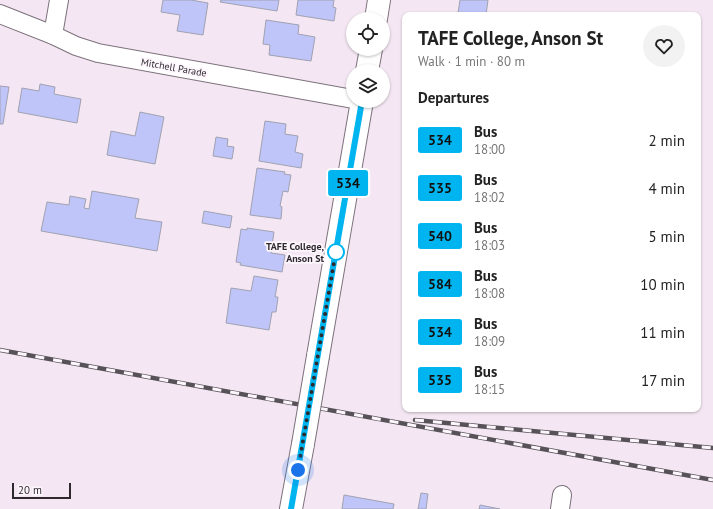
<!DOCTYPE html>
<meta charset="utf-8">
<style>
body{margin:0;font-family:"PT Sans",sans-serif;background:#f2f2f2;color:#222;height:100vh;display:flex;flex-direction:column;font-size:15px;white-space:nowrap}
*{box-sizing:border-box;margin:0}
p{font-size:13px;color:#767676}
.icon{flex:none;width:22px;height:22px;fill:none;stroke:currentColor;stroke-width:2;stroke-linecap:round;stroke-linejoin:round}
.map{position:relative;flex:1;overflow:hidden}
.sheet{position:absolute;left:402px;top:12px;width:299px;height:400px;display:flex;flex-direction:column;background:#fff;border-radius:8px;box-shadow:0 1px 3px #0004}
.sheet>*{flex:none}
.badge{padding:0 8px;border-radius:3px;font-size:14px;line-height:26px}
.tools{position:absolute;left:346px;top:12px;display:grid;gap:8px}
.tools a{display:grid;place-items:center;width:44px;height:44px;border-radius:50%;background:#fff;box-shadow:0 1px 3px #0004;font-size:20px}
.scale{position:absolute;left:12px;bottom:10px;width:59px;box-sizing:border-box;padding-left:4px;border:2px solid #2d292d;border-top:0;font-size:11px;line-height:14px;white-space:nowrap;color:#2d292d;-webkit-text-stroke:3px #fef6fd;paint-order:stroke}
.you{position:absolute;width:20px;height:20px;margin:-10px;border:3px solid #fff;border-radius:50%;background:#1a73e8;box-shadow:0 0 0 6px #1a73e833}
.map>.badge{position:absolute;translate:-50% -50%;box-shadow:0 0 0 2px #fff}
h2{padding:0 16px;font-size:15px;line-height:36px}
.round{display:grid;place-items:center;flex:none;width:42px;height:42px;border-radius:21px;background:#f2f2f2}
.headline{display:flex;align-items:center;justify-content:space-between;height:68px;padding:0 16px}
h1{font-size:19px;font-weight:600;line-height:30px}
ul{padding:0;list-style:none}
li{display:flex;align-items:center;gap:12px;height:48px;padding:0 16px}
li div{flex:1}
li b{display:block;font-size:15px}
li em{font-style:normal}
li .badge{min-width:44px;font-weight:700;text-align:center}
.map>svg:first-child{display:block}
.building{fill:#bfc4f9;stroke:#a1a2b0}
.lines{fill:none;stroke-linecap:round;stroke-linejoin:round}
.street-casing{stroke:#7d727c;stroke-width:20}
.secondary-casing{stroke:#7d727c;stroke-width:24}
.street{stroke:#fff;stroke-width:18}
.secondary{stroke:#fff;stroke-width:22}
.rail-casing{stroke:#575257;stroke-width:4.5}
.rail{stroke:#fef6fd;stroke-width:3;stroke-dasharray:9;stroke-linecap:butt}
.secondary-bridge-casing{stroke:#7d727c;stroke-width:24;stroke-linecap:butt}
.secondary-bridge{stroke:#fff;stroke-width:22}
.line-casing{stroke:#fff;stroke-width:9}
.line{stroke:#00b5ef;stroke-width:6}
.walk{stroke:#2d292d;stroke-width:4;stroke-dasharray:0 7.2}
.stop-dot{fill:#fff;stroke:#00b5ef;stroke-width:2}
.labels{text-anchor:middle;stroke-width:3.5;stroke-linejoin:round;paint-order:stroke}
.street-label{font-size:10px;fill:#2d292d;stroke:#fef6fd}
.stop-label{font-size:10px;font-weight:bold;fill:#2d292d;stroke:#fef6fd;text-anchor:end}
</style>
<div class="map">
<svg width="713" height="509" viewBox="0 0 713 509">
<rect width="100%" height="100%" fill="#f4e7f3"/>
<g class="building">
<polygon points="163,0 191,0 208,3 203,35 177,31 180,15 161,12"/>
<polygon points="221,0 279,0 277,11 220,2"/>
<polygon points="298,0 334,0 333,7 336,8 334,21 296,15"/>
<polygon points="460,0 488,0 486,15 471,15 458,13"/>
<polygon points="266,20 299,25 298,34 315,37 311,61 269,55 270,45 263,44"/>
<polygon points="40,84 55,87 54,94 81,99 77,123 18,112 22,88 39,91"/>
<polygon points="0,86 9,87 3,124 0,124"/>
<polygon points="140,112 164,117 155,164 107,155 111,131 135,136"/>
<polygon points="265,121 286,124 285,134 298,136 295,152 303,154 301,168 259,161"/>
<polygon points="216,137 228,139 227,146 234,147 232,159 213,156"/>
<polygon points="257,168 285,172 284,174 291,175 288,192 283,191 280,206 282,207 281,219 250,215"/>
<polygon points="92,191 139,199 135,218 162,222 157,251 41,231 47,202 69,205 70,196 86,199 84,208 89,209"/>
<polygon points="204,211 232,216 230,228 202,223"/>
<polygon points="247,228 274,232 271,253 285,255 282,272 240,265 241,263 236,262 241,229 247,230"/>
<polygon points="254,276 278,280 275,297 278,297 276,312 272,312 269,330 226,323 231,288 251,291"/>
<polygon points="421,493 428,494 426,509 418,509"/>
<polygon points="344,495 394,504 393,509 342,509"/>
<polygon points="480,505 500,509 479,509"/>
</g>
<g class="lines">
<g class="street-casing">
<g id="street">
<polyline points="0,14 53,35 76,46 98,53 353,99"/>
<polyline points="53,35 59,0"/>
<polyline points="560,509 562,495"/>
</g>
</g>
<g class="secondary-casing">
<g id="secondary">
<polyline points="376,19 379,0"/>
<polyline points="367,71 371,49"/>
<polyline points="318,356 362,101"/>
<polyline points="291,509 303,444"/>
</g>
</g>
<use href="#street" class="street"/>
<use href="#secondary" class="secondary"/>
<g class="rail-casing">
<g id="rail">
<polyline points="0,350 713,480"/>
<polyline points="415,420 713,448"/>
</g>
</g>
<use href="#rail" class="rail"/>
<g class="secondary-bridge-casing">
<polyline id="secondary-bridge" points="303,444 318,356"/>
</g>
<use href="#secondary-bridge" class="secondary-bridge"/>
</g>
<g class="lines">
<g class="line-casing">
<polyline id="line" points="291,509 362,101"/>
</g>
<use href="#line" class="line"/>
<polyline class="walk" points="298,470 336,251 336,252"/>
</g>
<circle class="stop-dot" cx="336" cy="252" r="8"/>
<g class="labels">
<g class="street-label">
<text transform="translate(174 67) rotate(10)" y="4">Mitchell Parade</text>
</g>
<g class="stop-label">
<text x="324" y="250">TAFE College,<tspan x="324" dy="12">Anson St</tspan></text>
</g>
</g>
</svg>
<div class="tools">
<a><svg class="icon" aria-label="locate" viewBox="0 0 24 24"><circle cx="12" cy="12" r="6"/><path d="M12 2v4M12 18v4M2 12h4M18 12h4"/></svg></a>
<a><svg class="icon" aria-label="layers" viewBox="0 0 24 24"><path d="M12 4l9 5-9 5-9-5zM3 14l9 5 9-5"/></svg></a>
</div>
<div class="scale">20 m</div>
<div class="you" style="left:298px;top:470px"></div>
<b class="badge" style="left:348px;top:183px;background:#00b5ef;color:#111">534</b>
<section class="sheet">
<div class="headline"><div><h1>TAFE College, Anson St</h1><p>Walk · 1 min · 80 m</p></div><a class="round"><svg class="icon" aria-label="heart" viewBox="0 0 24 24"><path d="M12 20l-8-8c-3-5 5-10 8-4 3-6 11-1 8 4z"/></svg></a></div>
<h2>Departures</h2>
<ul>
<li><span class="badge" style="background:#00b5ef;color:#111">534</span><div><b>Bus</b><p>18:00</p></div><em>2 min</em></li>
<li><span class="badge" style="background:#00b5ef;color:#111">535</span><div><b>Bus</b><p>18:02</p></div><em>4 min</em></li>
<li><span class="badge" style="background:#00b5ef;color:#111">540</span><div><b>Bus</b><p>18:03</p></div><em>5 min</em></li>
<li><span class="badge" style="background:#00b5ef;color:#111">584</span><div><b>Bus</b><p>18:08</p></div><em>10 min</em></li>
<li><span class="badge" style="background:#00b5ef;color:#111">534</span><div><b>Bus</b><p>18:09</p></div><em>11 min</em></li>
<li><span class="badge" style="background:#00b5ef;color:#111">535</span><div><b>Bus</b><p>18:15</p></div><em>17 min</em></li>
</ul>
</section>
</div>
